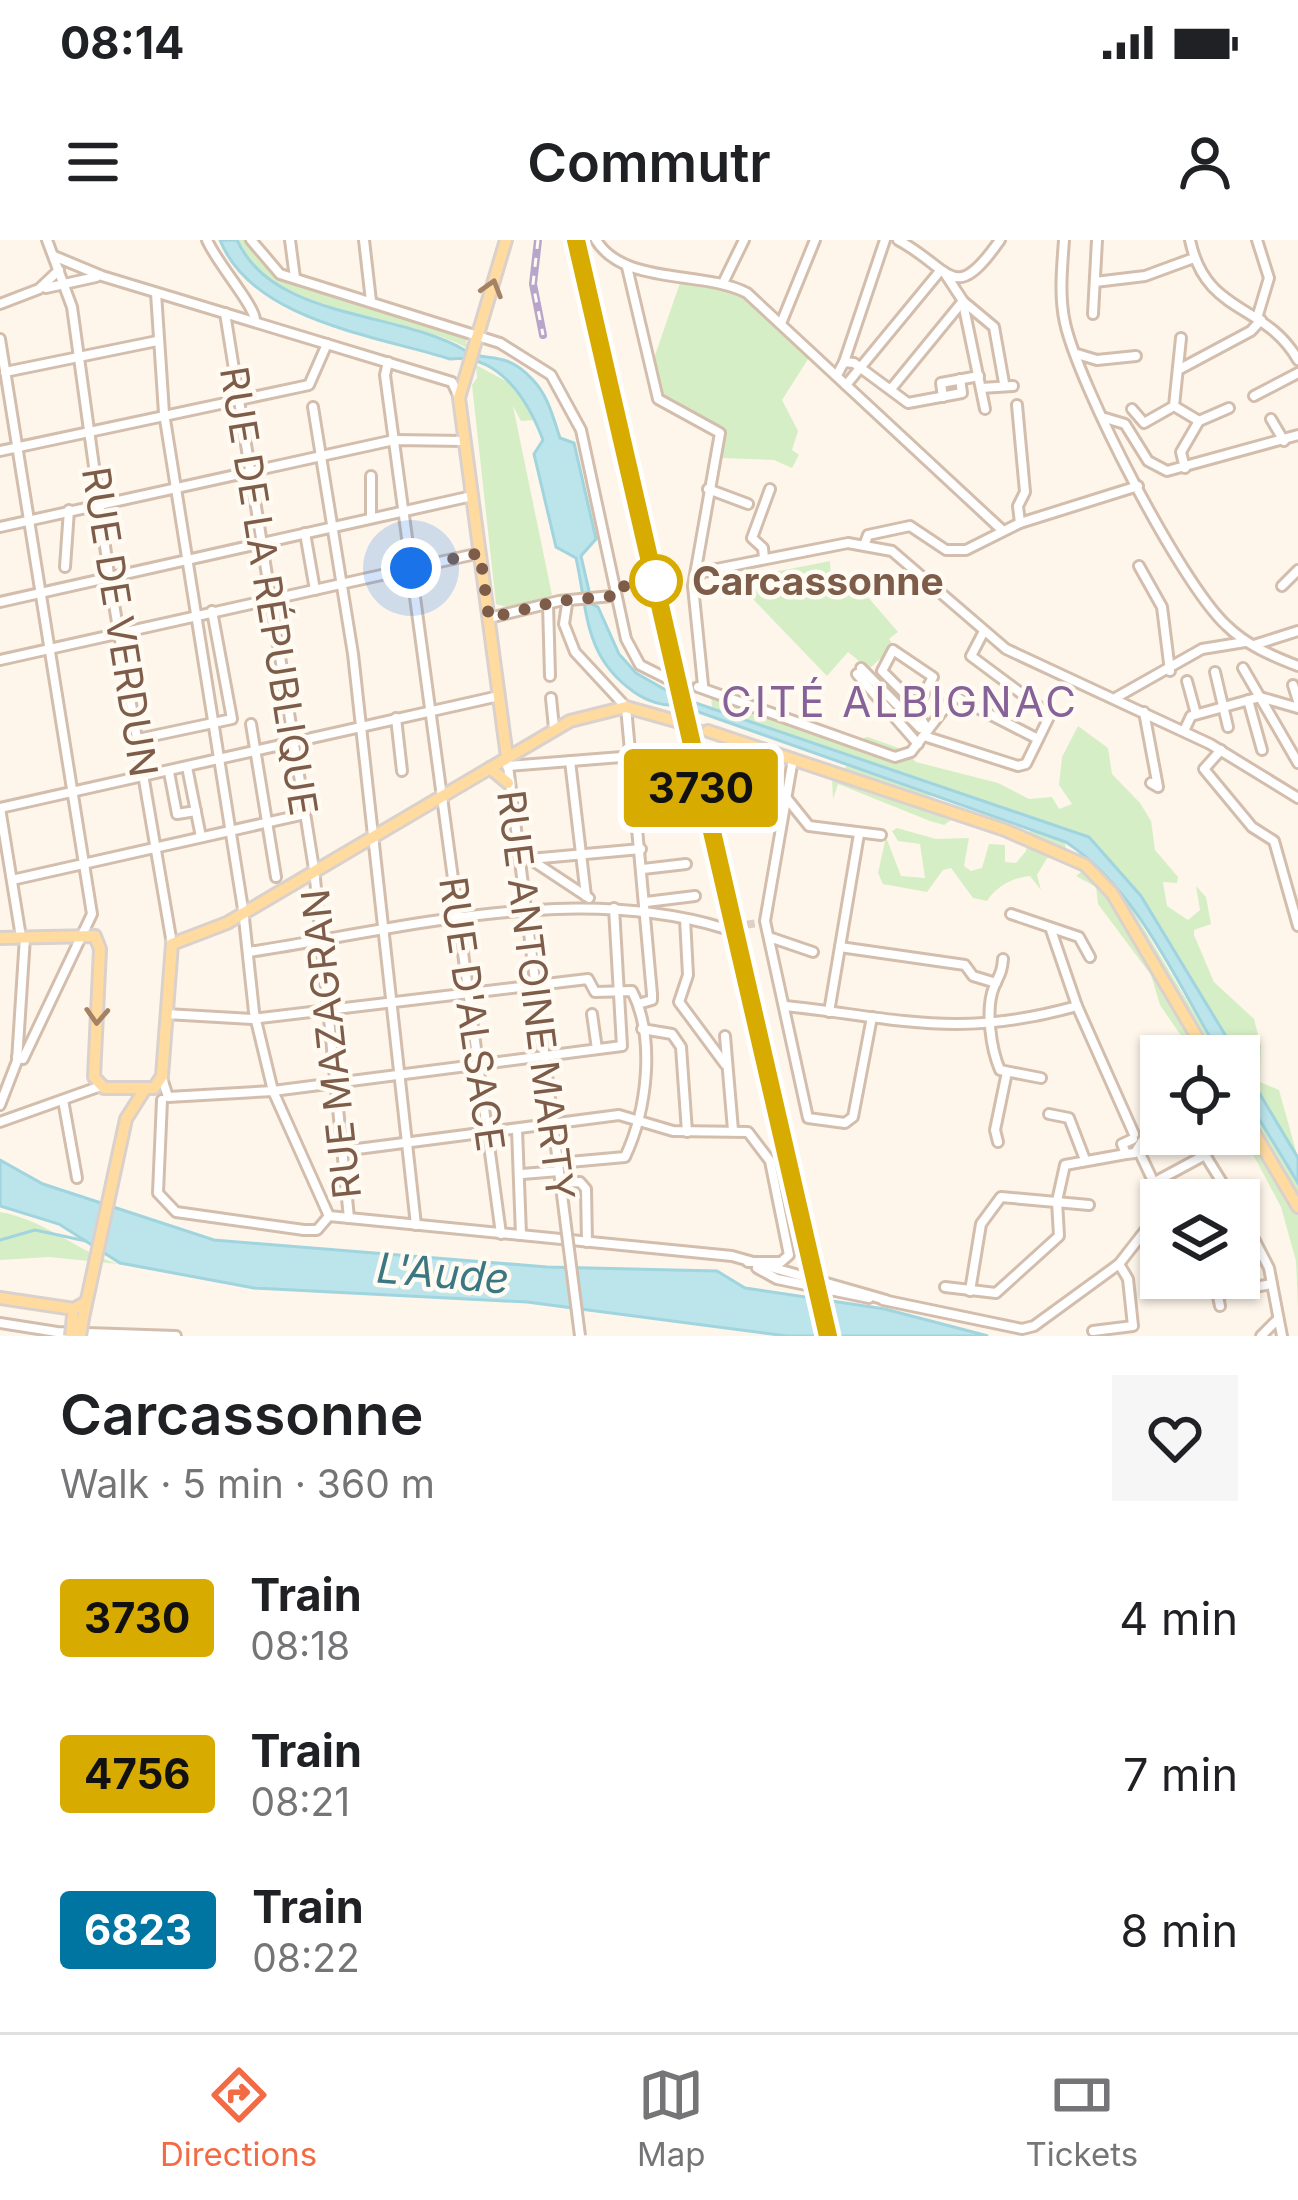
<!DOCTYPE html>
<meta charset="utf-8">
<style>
body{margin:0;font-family:Inter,sans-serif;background:#f6f6f6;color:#202124;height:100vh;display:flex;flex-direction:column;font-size:45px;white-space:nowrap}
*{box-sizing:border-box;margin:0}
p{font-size:39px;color:#757577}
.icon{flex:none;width:66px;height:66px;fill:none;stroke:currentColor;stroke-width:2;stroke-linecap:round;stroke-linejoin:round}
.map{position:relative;height:1096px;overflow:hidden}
.panel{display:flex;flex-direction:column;background:#fff;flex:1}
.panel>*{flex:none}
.badge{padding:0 24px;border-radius:9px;font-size:42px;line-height:78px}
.tools{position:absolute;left:1140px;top:795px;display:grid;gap:24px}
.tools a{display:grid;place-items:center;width:120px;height:120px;border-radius:0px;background:#fff;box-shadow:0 3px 9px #0004;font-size:60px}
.you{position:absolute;width:60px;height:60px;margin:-30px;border:9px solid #fff;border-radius:50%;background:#1a73e8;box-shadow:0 0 0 18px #1a73e833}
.map>.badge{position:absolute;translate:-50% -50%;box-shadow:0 0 0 6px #fff}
.round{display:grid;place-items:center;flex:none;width:126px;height:126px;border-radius:0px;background:#f6f6f6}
.summary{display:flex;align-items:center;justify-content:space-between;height:204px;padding:0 60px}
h1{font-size:57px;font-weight:600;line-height:90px}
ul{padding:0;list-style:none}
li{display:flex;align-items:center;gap:36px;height:156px;padding:0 60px}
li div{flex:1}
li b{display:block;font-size:45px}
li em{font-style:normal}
li .badge{min-width:132px;font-weight:700;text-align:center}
.status{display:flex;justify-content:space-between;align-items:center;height:84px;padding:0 60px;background:#fff;direction:ltr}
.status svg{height:33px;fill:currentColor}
header{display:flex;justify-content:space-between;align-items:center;height:156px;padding:0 60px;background:#fff;font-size:54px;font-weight:600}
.menu{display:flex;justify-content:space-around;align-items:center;height:168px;border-top:3px solid #e0e0e0;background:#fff;font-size:33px;color:#757577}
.menu a{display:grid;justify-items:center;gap:6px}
.menu .on{color:#f26b45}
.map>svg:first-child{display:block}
.green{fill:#d6eec6}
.water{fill:#bbe4eb;stroke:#a0d4de;stroke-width:3}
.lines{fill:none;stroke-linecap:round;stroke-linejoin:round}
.stream{stroke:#a0d4de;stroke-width:3}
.minor-tunnel{stroke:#ded0c2;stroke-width:8;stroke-dasharray:8 4;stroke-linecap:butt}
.major-tunnel{stroke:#ded0c2;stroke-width:10;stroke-dasharray:10 5;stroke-linecap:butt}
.minor-casing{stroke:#d3bead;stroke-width:14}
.major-casing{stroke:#dbd1cc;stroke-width:16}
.minor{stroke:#fff;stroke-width:8}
.major{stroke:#ffdba0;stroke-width:10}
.rail-casing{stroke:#b9a5cb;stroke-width:8}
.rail{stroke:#fffaf2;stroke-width:3;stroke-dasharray:9;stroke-linecap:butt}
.minor-bridge-casing{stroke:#d3bead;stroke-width:14;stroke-linecap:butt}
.major-bridge-casing{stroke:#dbd1cc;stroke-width:16;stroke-linecap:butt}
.minor-bridge{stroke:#fff;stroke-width:8}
.major-bridge{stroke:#ffdba0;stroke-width:10}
.oneway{stroke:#a48263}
.line-casing{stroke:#fff;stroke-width:27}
.line{stroke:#d8ab00;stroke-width:18}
.walk{stroke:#7d5c49;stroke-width:12;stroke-dasharray:0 21.6}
.stop-dot{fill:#fff;stroke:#d8ab00;stroke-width:6}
.labels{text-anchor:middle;stroke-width:9;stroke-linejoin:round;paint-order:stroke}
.stop-label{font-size:39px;font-weight:bold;fill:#7d5c49;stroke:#fffaf2;text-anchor:start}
.street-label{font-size:39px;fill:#7d5c49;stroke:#fffaf2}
.neighbourhood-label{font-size:42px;letter-spacing:3px;fill:#866298;stroke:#fffaf2}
.water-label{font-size:42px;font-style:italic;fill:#3b7782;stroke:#fffaf2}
</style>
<div class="status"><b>08:14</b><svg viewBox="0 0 49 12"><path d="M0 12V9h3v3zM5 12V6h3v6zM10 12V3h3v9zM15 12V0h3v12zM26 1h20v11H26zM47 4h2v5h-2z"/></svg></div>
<header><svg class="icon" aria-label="menu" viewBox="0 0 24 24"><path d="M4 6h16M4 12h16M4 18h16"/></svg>Commutr<svg class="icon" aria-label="person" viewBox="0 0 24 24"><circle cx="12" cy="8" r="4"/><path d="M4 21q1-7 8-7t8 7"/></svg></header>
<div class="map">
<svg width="1298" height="1096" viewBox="0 0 1298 1096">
<rect width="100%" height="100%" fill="#fef6ea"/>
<g class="green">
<path d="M 237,0 L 245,0 L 271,33 L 285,41 L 466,97 L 467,108 C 399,72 272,77 237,0 Z"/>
<polygon points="682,37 734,51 810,116 782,160 798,191 792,210 799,215 792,228 774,220 721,218 726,188 660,157 651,127"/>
<polygon points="476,125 519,148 536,180 521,181 513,166 552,355 510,368 496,364 472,145 477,138"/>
<polygon points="830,321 831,339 846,340 847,348 867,356 898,392 889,399 894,406 869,429 848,412 827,436 748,354 736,357 719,343"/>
<polygon points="711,455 759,472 765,465 778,479 842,502 868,497 904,510 916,522 998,543 1029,559 1052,557 1059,569 1072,564 1059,545 1062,517 1078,486 1108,508 1112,534 1140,563 1151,581 1155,610 1178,637 1177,643 1163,642 1167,666 1188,680 1200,670 1196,646 1206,657 1211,684 1194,690 1194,695 1214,742 1254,779 1261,806 1260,842 1279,850 1298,918 1142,656 1089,597 712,467"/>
<path d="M 847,526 C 878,537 939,545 951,580 L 944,585 L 930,581 L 838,544 L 833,559 L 832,539 Z"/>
<path d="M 897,588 L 936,599 L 969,598 L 964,626 L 971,631 L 982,628 L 989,604 L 1005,605 L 1005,622 L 1016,623 L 1026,611 L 1030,589 L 1065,602 L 1067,615 L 1047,618 L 1037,635 L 1041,650 L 1030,636 C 1012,638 997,646 987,661 L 973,658 L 951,628 L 943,630 L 927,652 L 883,644 L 878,633 L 886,597 L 901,636 L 925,638 L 920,604 L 898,601 L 892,591 Z"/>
<polygon points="1095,621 1129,664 1210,799 1213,816 1195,816 1160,765 1151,735 1098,664 1096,647 1076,636"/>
<polygon points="1239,846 1298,943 1298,1067 1296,1021 1281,967 1239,888"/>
<path d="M 0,972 C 43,979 75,1010 118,1024 L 49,1017 L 0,1020 Z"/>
</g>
<g class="water">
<path d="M 220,0 L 237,0 C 274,81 399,70 466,111 C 486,123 504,109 532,139 C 548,155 553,177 560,198 L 574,203 L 596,299 L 581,316 L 592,364 L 598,367 L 619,414 L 636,433 L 678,457 L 1089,597 L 1141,656 L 1238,816 L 1221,816 C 1177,743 1138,650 1066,602 L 679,465 C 664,467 647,461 634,452 C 583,416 588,371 576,318 L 556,307 L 534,214 L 543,200 C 528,160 499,113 450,119 C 373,95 252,80 220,0 Z"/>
<polygon points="1239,819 1298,918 1298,943 1239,846"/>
<polygon points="0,920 43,944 214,1000 547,1027 717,1031 745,1048 885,1069 988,1096 787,1096 527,1062 254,1048 120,1023 59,984 0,966"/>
</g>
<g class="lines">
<polyline class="stream" points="0,1000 35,990 86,1001"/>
<g class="minor-tunnel">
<polyline points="668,439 698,447"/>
<polyline points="723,688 758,683"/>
</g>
<polyline class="major-tunnel" points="683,483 708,491"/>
<g class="minor-casing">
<g id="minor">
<polyline points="47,0 72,67 109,335 172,704"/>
<path d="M 207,0 C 216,22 255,66 255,80"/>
<polyline points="251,0 280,34 500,103 551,135 581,190 626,399 640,425 668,439"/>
<polyline points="290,0 295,38"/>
<polyline points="364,0 371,61"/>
<path d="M 596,0 C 624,46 703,30 747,53 L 1002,290"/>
<path d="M 898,0 C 952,29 953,67 1000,0"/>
<path d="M 1064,0 C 1062,28 1059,56 1065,83 C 1079,146 1180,342 1226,385 C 1246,405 1272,416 1298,426"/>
<path d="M 1190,0 C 1206,76 1265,62 1298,120"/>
<polyline points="1257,0 1269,38 1257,78"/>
<polyline points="54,16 102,36 452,142 459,157"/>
<polyline points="627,27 658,159 720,193 693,346 703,445"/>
<polyline points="724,41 744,0"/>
<polyline points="1095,42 1145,36 1194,18"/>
<polyline points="46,48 96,37"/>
<polyline points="156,53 164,173 243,669 254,772 273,851 329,976"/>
<polyline points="964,62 994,87 1004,143"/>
<polyline points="963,63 985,169"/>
<polyline points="0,64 39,49 59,30"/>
<polyline points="225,73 314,629 349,978"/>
<polyline points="1093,74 1097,0"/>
<polyline points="782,81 815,0"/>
<polyline points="0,99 92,674 23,819 17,817"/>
<polyline points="1077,114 1097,120 1136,116"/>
<polyline points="388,122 385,135 501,994"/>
<polyline points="844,122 885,0"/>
<polyline points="1178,130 1251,91 1261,80"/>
<polyline points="5,132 157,101"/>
<polyline points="837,135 844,122 854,123 908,163 962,153 960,139"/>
<polyline points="846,145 940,31"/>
<polyline points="981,148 1013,146"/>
<polyline points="891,149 963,61 944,32"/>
<polyline points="1254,156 1298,133"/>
<polyline points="943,157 941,143 979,136"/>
<polyline points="1017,165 1025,252 1018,266 1020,283"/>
<polyline points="1174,166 1199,181"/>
<polyline points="313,167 353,414 416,985"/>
<polyline points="1132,169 1144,183 1174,166 1181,98"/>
<polyline points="1105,178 1125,184 1148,221 1167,231 1298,195"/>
<polyline points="1271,179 1284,201"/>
<polyline points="0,211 309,145 327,104"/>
<polyline points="1185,228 1181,212 1199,181 1229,168"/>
<polyline points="708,249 748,264"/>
<polyline points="371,278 371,236"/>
<polyline points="0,287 394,200 465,201"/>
<polyline points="305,293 315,350"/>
<polyline points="865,303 868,295 910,286 946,310 966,310 1020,283 1138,246"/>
<polyline points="764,319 763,308 752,298 770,249"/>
<polyline points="1139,326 1162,367 1170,431"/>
<polyline points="65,327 69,270"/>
<polyline points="693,346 700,333 716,329 848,303 892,311 1006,409 1210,504 1298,558"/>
<polyline points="1282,346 1298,330"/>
<polyline points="0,362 472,256"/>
<polyline points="548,364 550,436"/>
<polyline points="567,364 564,384 575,412 626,467 652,754 652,760 638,764"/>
<polyline points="489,378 559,361 612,356"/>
<polyline points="1254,405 1298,391"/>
<polyline points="0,420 480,313"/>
<polyline points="861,428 920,488"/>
<polyline points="1243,428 1298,523"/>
<polyline points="1215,432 1228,487"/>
<polyline points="857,434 918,504"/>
<polyline points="1187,441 1196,474"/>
<polyline points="1293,445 1298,461"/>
<polyline points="698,447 895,517 911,512 954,456 1038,499"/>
<polyline points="1117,457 1202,409 1245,402"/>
<polyline points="551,458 554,488"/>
<polyline points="1248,460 1262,510"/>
<polyline points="916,465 882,431 893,410 933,437 915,470 928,490"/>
<polyline points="1144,472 1158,547 1151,543"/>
<polyline points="396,478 402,531"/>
<polyline points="251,484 276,637"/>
<polyline points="1184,491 1191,476 1260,457 1298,468"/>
<polyline points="924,496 1018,526 1026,524 1050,475 971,416 983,393"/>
<polyline points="138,499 232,479 212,371"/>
<polyline points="1221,510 1204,529 1252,587 1274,601 1298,686"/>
<polyline points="507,518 567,994"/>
<polyline points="793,519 765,681 808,878 845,883 853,877 872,777"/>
<polyline points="570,521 586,656"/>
<polyline points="507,526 647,515 676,525"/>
<polyline points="187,527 201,597"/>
<polyline points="727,528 764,530 809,586 881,595"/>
<polyline points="169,532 177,574 196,571"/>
<polyline points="0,568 499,456"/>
<polyline points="0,568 21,697"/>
<polyline points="530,619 641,609"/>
<polyline points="518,620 530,619 589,658"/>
<polyline points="643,629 686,624"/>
<polyline points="12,640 305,574"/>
<polyline points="646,662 695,656"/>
<polyline points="1011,674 1079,697 1090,717"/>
<polyline points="685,679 688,735 679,762 725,824"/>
<polyline points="1051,690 1077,766 1134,894"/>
<polyline points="772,698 813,712"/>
<polyline points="840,707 965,725 973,736 996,743"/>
<path d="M 249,712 C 401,689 572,642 723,688"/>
<path d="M 1003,719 C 1002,733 999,735 994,747 C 985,769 991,809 1000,830 L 1041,838"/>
<path d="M 786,766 C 902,779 959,799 1077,766"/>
<polyline points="829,772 859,594"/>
<path d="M 166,774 L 252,779 L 588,739 L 595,752 L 632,751 C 656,799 647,870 625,917 L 558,923"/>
<polyline points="592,774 597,809"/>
<polyline points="642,789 672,794 681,807 687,892"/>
<polyline points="725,796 733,890"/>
<polyline points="162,838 168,857 273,851 622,806 614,668"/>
<polyline points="63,860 77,938"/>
<polyline points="162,860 158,953 176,972 304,990 317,990 329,976"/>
<polyline points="0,865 17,821 25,697"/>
<polyline points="1049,874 1069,878 1084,917"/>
<polyline points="0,882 101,846"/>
<polyline points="517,889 521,995"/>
<polyline points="1133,899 1122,904 1126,914 1135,913 1147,893 1161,885"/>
<polyline points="998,902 995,890 1007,832"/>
<polyline points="1138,909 1160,956 1158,974"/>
<polyline points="342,911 619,875 673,891 748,892 770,921 789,1015 781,1022 748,1022"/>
<polyline points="1205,915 1222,897"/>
<polyline points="522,934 559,931"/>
<polyline points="560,943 580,942 586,949 587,1002"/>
<polyline points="1153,943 1205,915 1233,960"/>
<polyline points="1239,970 1269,1028 1282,1096"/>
<polyline points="329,976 732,1016 886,1060"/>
<polyline points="757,1028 777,1039 869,1058"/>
<polyline points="1214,1038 1220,1066"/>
<polyline points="945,1047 996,1053 1059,996 1057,961 1065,925 1126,914"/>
<polyline points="970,1051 981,984 1001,957 1089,965"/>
<polyline points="1221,1053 1272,1044"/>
<polyline points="883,1060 1022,1089 1034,1086 1119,1024 1158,974"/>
<polyline points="0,1083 57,1092 176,1096"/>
<polyline points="1093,1091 1133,1086 1128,1039 1119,1024"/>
<polyline points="1261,1096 1277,1080"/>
</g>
</g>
<g class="major-casing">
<g id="major">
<polyline points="506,0 459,158 507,517"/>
<polyline points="708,491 1005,590 1085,625 1112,653 1208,816"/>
<polyline points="490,528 508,543"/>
<polyline points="0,698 95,696 100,709 94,837 104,848 154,848 162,836 172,704 227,683 570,481 626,467 683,483"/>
<polyline points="1239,867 1298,967"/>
<polyline points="0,1058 74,1069 86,1062"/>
<polyline points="83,1078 126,879 145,849"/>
</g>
</g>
<use href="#minor" class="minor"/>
<use href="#major" class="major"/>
<g class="rail-casing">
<g id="rail">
<polyline points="538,0 533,44 543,95"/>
<polyline points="576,0 828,1096"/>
</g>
</g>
<use href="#rail" class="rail"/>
<g class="minor-bridge-casing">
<polyline id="minor-bridge" points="567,994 580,1096"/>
</g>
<g class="major-bridge-casing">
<g id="major-bridge">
<polyline points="71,1096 73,1076"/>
<polyline points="80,1096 83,1078"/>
</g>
</g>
<use href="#minor-bridge" class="minor-bridge"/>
<use href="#major-bridge" class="major-bridge"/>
</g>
<defs><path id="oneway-chevron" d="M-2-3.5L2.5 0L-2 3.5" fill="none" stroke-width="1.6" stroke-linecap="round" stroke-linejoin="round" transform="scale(3)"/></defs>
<g class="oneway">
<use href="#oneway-chevron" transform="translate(492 48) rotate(-73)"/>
<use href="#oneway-chevron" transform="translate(97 776) rotate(93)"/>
</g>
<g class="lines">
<g class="line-casing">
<polyline id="line" points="576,0 828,1096"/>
</g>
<use href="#line" class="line"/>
<polyline class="walk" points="411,328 480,313 489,378 559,361 613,356 614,348 656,341"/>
</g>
<circle class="stop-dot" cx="656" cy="341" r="24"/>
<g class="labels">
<g class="stop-label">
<text x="692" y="355">Carcassonne</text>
</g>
<g class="street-label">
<text transform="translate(269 351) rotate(81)" y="14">RUE DE LA RÉPUBLIQUE</text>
<text transform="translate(120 382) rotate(81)" y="14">RUE DE VERDUN</text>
<text transform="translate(536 755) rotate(83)" y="14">RUE ANTOINE MARTY</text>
<text transform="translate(472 774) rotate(82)" y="14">RUE D'ALSACE</text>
<text transform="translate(331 804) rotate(-96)" y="14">RUE MAZAGRAN</text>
</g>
<g class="neighbourhood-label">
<text x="900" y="477">CITÉ ALBIGNAC</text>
</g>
<g class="water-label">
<text transform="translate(443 1033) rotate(5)" y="15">L'Aude</text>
</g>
</g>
</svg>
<div class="tools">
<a><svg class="icon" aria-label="locate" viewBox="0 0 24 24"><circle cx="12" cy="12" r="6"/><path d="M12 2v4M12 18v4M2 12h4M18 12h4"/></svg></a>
<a><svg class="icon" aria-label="layers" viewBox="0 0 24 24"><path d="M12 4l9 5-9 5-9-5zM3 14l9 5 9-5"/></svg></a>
</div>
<div class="you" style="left:411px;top:328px"></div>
<b class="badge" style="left:701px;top:548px;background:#d8ab00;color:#111">3730</b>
</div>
<section class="panel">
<div class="summary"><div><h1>Carcassonne</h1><p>Walk · 5 min · 360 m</p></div><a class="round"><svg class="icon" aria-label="heart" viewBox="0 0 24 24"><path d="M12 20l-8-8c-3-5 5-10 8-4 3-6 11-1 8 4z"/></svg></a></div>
<ul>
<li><span class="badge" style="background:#d8ab00;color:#111">3730</span><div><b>Train</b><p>08:18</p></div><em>4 min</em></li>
<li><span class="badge" style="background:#d8ab00;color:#111">4756</span><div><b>Train</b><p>08:21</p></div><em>7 min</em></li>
<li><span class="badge" style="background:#0075a1;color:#fff">6823</span><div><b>Train</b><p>08:22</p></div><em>8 min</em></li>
</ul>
</section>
<nav class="menu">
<a class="on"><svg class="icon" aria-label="directions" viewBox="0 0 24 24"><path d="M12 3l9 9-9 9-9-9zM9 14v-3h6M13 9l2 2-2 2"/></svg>Directions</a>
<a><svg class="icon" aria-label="map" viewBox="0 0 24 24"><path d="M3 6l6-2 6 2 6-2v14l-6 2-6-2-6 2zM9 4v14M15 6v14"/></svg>Map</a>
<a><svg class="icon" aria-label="tickets" viewBox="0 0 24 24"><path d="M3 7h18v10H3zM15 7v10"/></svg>Tickets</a>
</nav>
